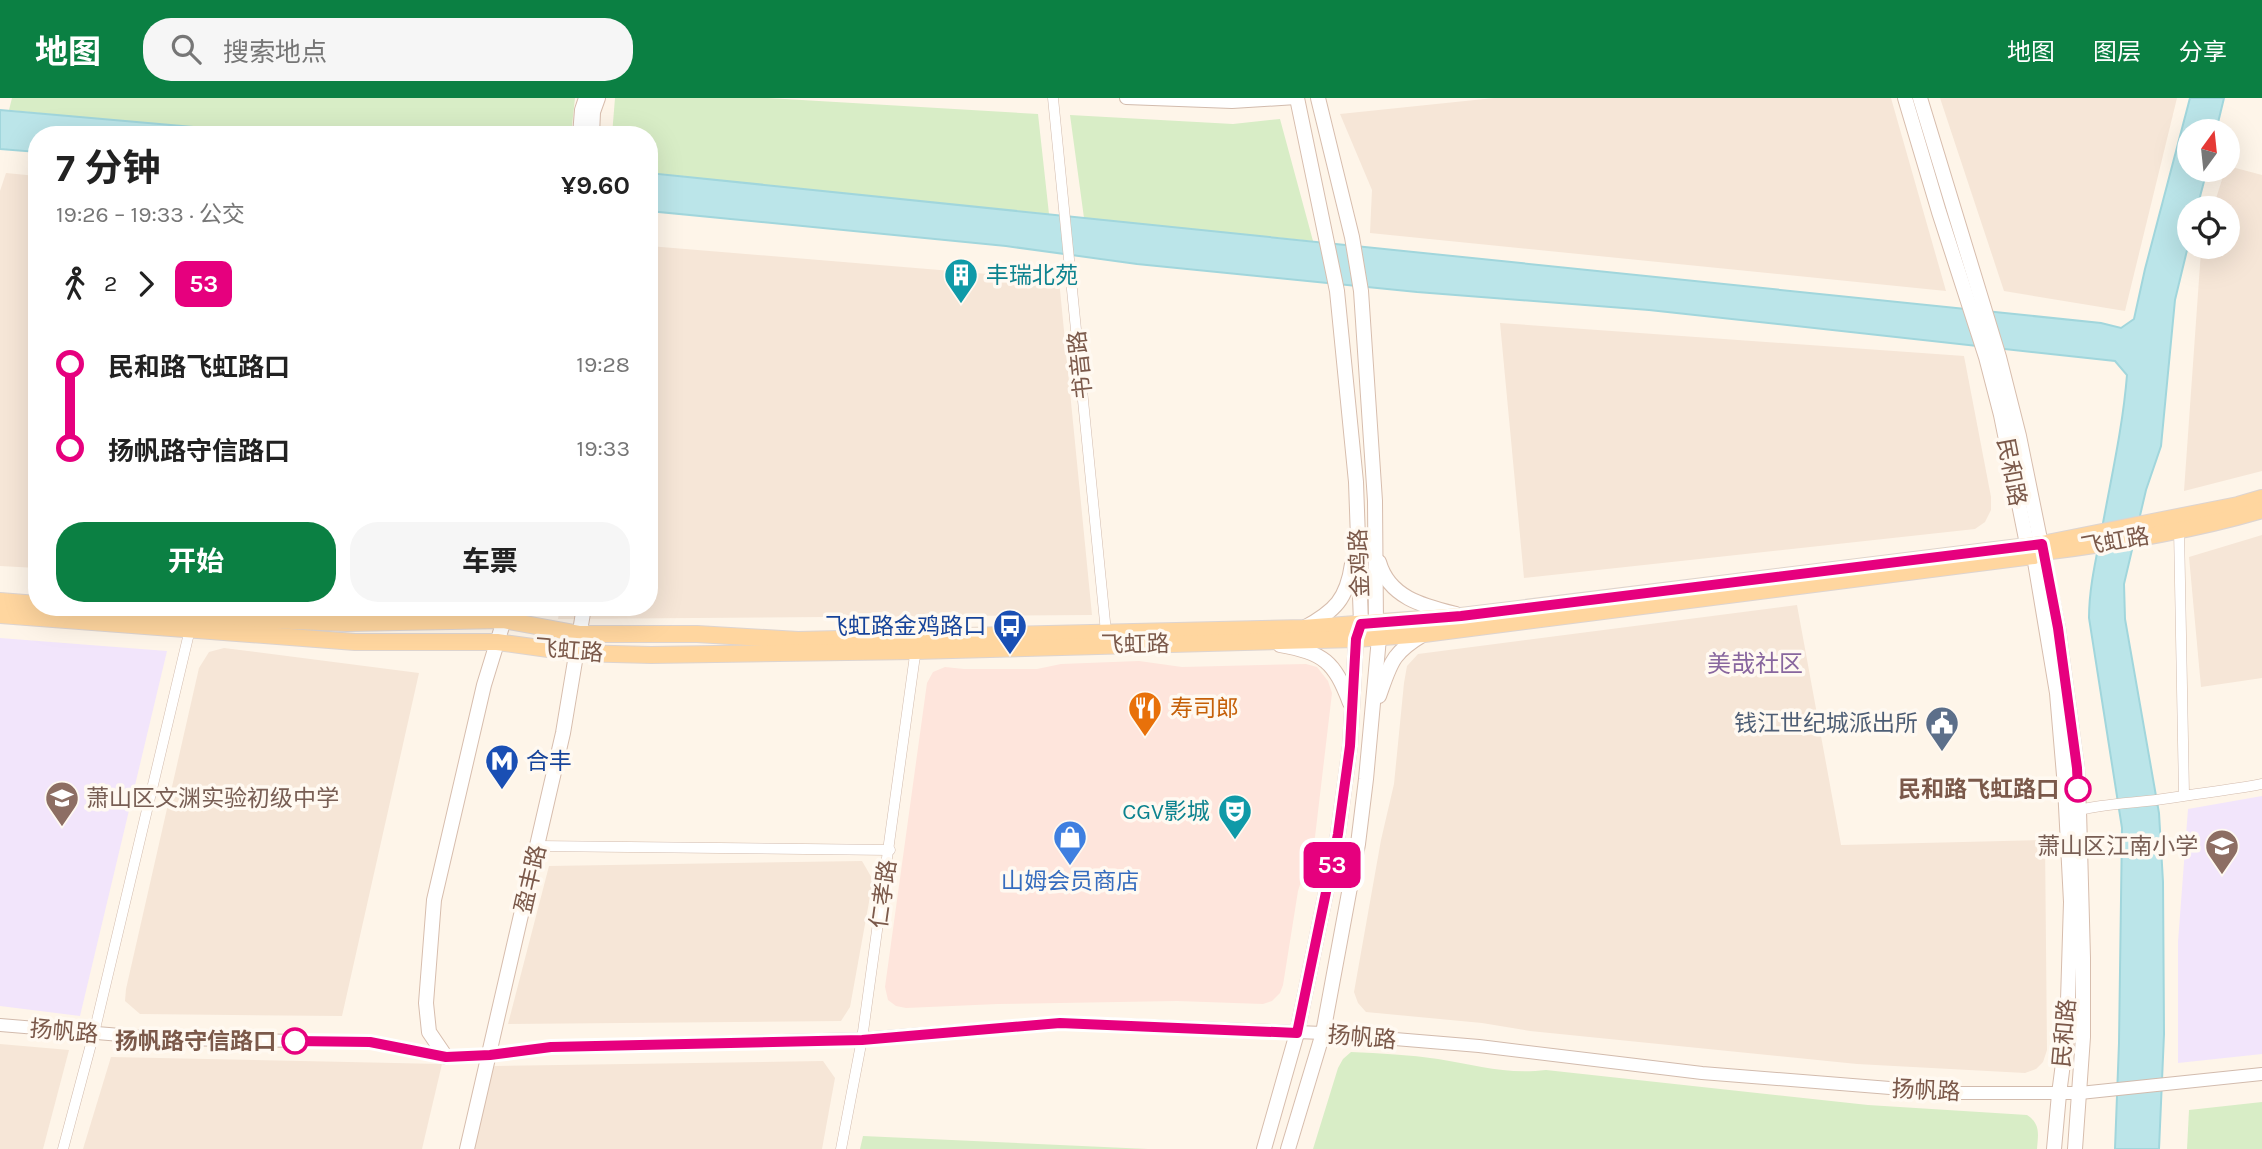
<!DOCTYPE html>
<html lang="zh">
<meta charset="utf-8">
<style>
body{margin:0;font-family:Karla,"Noto Sans SC",sans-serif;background:#f6f6f6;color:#222;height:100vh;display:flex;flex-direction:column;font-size:26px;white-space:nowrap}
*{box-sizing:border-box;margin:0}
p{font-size:23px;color:#767676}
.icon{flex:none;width:38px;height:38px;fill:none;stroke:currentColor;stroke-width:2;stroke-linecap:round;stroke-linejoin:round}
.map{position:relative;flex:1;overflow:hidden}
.side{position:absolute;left:28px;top:28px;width:630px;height:490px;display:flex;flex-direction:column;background:#fff;border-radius:28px;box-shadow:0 7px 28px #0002}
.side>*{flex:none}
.badge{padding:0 14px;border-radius:10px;font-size:24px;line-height:46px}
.needle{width:46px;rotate:15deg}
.tools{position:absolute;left:2177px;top:21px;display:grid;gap:14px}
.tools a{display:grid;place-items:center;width:63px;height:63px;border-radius:50%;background:#fff;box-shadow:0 7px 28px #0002;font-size:35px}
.map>.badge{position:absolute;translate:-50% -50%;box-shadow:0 0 0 4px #fff}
.legs{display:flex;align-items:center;gap:10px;height:77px;padding:0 28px;font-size:23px}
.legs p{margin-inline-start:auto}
.overview{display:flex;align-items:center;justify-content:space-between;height:119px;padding:0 28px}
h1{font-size:38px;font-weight:700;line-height:52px}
.button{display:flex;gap:14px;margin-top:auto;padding:14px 28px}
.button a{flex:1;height:80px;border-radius:28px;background:#0b8043;color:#fff;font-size:28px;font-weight:700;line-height:80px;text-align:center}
.button a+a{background:#f6f6f6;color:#222}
ul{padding:0 28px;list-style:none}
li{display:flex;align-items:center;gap:24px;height:84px;font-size:26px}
li i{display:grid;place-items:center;width:10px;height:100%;margin:0 9px;background:currentColor}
li i::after{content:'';width:18px;height:18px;margin:-9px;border:5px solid;border-radius:50%;background:#fff}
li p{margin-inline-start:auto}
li:first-child i{background:linear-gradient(#0000 50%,currentColor 0)}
li:last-child i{background:linear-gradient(currentColor 50%,#0000 0)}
header{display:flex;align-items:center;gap:42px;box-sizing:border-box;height:98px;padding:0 35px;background:#0b8043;color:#fff}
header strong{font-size:33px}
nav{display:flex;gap:38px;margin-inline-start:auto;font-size:24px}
.search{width:490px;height:63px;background:#f6f6f6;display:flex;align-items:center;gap:18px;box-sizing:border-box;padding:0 24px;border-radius:28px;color:#767676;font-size:26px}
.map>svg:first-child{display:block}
.residential{fill:#f6e6d7}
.commercial{fill:#fee5dc}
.education{fill:#f2e5fb}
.green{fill:#d8edc6}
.water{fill:#bbe5e9;stroke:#a1d6dc;stroke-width:2}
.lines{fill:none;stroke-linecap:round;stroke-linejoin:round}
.minor-casing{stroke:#d2bbad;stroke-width:11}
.tertiary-casing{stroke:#d2bbad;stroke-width:14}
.secondary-casing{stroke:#d7bdad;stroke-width:16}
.primary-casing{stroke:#ddd4d0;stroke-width:18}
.minor{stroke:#fff;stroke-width:10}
.tertiary{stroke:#fff;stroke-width:12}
.secondary{stroke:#fff;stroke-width:14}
.primary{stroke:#ffd69f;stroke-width:16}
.line-1-casing{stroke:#fff;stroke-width:16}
.line-1{stroke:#e6007e;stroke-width:10}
.stop-1-dot{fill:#fff;stroke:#e6007e;stroke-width:3.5}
.labels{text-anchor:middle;stroke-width:7;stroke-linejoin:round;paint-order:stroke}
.culture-label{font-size:23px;fill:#0d838f;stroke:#fff9f1;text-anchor:start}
.street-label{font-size:23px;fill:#7b594a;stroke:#fff9f1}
.transit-label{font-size:23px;fill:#164399;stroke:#fff9f1;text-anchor:end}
.food-label{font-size:23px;fill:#c56008;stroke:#fff9f1;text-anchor:start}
.service-label{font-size:23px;fill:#4e5e75;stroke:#fff9f1;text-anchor:end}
.stop-label{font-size:23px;font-weight:bold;fill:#7b594a;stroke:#fff9f1;text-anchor:end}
.education-label{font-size:23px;fill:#785e54;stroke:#fff9f1;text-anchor:start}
.shop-label{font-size:23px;fill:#366cbe;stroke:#fff9f1}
.neighbourhood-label{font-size:24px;fill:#88669e;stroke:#fff9f1}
</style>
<header>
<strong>地图</strong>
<div class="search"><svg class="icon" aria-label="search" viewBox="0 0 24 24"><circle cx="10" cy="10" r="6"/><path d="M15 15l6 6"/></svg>搜索地点</div>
<nav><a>地图</a><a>图层</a><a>分享</a></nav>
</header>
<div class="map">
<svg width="2262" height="1051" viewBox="0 0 2262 1051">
<rect width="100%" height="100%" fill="#fef5e9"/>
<g class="residential">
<polygon points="1494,0 1891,0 1946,193 1370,135 1372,92 1340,16"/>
<polygon points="1940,0 2177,0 2125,213 2004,193"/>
<polygon points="2228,68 2262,77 2262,373 2184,393 2201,153 2202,149 2228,149 2228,110 2213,110 2225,72 2228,72"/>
<polygon points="6,75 37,78 37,470 0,468 0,93"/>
<polygon points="649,148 1059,182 1092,517 558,521 560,509 649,509"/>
<polygon points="1500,225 1964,258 1991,399 1991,412 1985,424 1975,431 1524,480"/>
<polygon points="2262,437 2262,580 2201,589 2189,459"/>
<polygon points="1797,507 1841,747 2045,742 2047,952 2043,964 2036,971 2025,975 1857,966 1530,933 1482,925 1366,914 1358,905 1354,894 1381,742 1394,686 1404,585 1407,568 1418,556"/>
<polygon points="224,550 419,575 342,918 140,916 125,903 126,891 199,570 209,554"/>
<polygon points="862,763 873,782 850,909 841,923 508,926 549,768"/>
<polygon points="0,946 69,952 43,1051 0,1051"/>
<polygon points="111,959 442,966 422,1051 83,1051"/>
<polygon points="823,963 835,980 822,1051 465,1051 479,978 495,968"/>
</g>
<polygon class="commercial" points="1139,563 1182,569 1306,566 1317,569 1328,583 1332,595 1315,739 1298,793 1283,887 1280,895 1272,903 1263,906 1177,903 998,906 906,910 896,908 888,902 885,889 927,585 933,574 945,569 964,571 1037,571 1061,566"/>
<g class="education">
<polygon points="0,540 167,553 80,918 0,908"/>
<polygon points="2262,698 2262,956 2178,965 2178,844 2188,711"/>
</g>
<g class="green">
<polygon points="12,0 575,0 571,37 261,37 9,12"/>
<polygon points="615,0 768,0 1038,16 1049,116 649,75 649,37 612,37"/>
<polygon points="1070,17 1233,26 1280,21 1313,143 1084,120"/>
<path d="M 1351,954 C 1380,955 1410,957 1438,961 C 1476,967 1507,977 1546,972 L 1868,1007 L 2027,1017 C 2041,1026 2038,1037 2037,1051 L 1313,1051 L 1338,970 L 1343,961 Z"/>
<polygon points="2262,1004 2262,1051 2187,1051 2189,1012"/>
<polygon points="863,1038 1148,1051 860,1051"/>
</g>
<g class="water">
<path d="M 2190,0 L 2224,0 L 2216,33 L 2189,33 L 2189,72 L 2207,72 L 2197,110 L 2189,110 L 2189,144 L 2175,202 L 2161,348 L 2146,392 L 2124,486 L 2125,521 L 2159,715 L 2163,784 L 2164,936 L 2159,1051 L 2115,1051 L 2119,945 L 2122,730 L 2089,520 C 2089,488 2097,457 2103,425 C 2112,376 2123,327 2127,277 L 2115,263 L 1649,212 L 1417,194 L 1137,166 L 1006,148 L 649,113 L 649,75 L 2101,225 L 2121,230 L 2134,221 L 2145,171 Z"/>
<polygon points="0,12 273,36 278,37 37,37 37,54 0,51"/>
</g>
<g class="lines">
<g class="minor-casing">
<g id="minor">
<polyline points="1053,0 1106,534"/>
<polyline points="2179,431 2184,696"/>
<path d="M 2079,712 C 2109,705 2140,705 2170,700 C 2201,695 2232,692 2262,686"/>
<polyline points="538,748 890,752"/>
<polyline points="63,1051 94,935 190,531"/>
<polyline points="841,1051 862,941 916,550"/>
</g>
</g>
<g class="tertiary-casing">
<g id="tertiary">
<polyline points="1126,0 1232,4 1296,0"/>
<polyline points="0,927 169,941 370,944 446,959 490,957 550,949 862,941 1060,925 1143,928 1323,935 1479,948 1702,975 1952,995 2080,995 2262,976"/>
</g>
</g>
<g class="secondary-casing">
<g id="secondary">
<polyline points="1905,0 1939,114 1986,259 2001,317 2027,446 2034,458 2057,595 2065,689 2071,804 2067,935 2059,996 2054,1051"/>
<polyline points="1920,0 1999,259 2019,338 2058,530 2077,670 2079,712 2083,860 2083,939 2075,1051"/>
<polyline points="580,37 582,12 586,0"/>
<polyline points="592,37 593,14 598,0"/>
<path d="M 1379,464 C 1389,500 1424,508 1456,516"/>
<path d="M 1304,530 C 1335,513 1347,501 1352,466"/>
<path d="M 1280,547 C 1324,555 1334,563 1350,605"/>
<path d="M 1379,598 C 1391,564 1392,555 1424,536"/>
<polyline points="446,959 429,934 426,905 434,802 484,587 508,509"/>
<polyline points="467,1051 563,635 584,509"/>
<polyline points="1264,1051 1297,935 1338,736 1350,648 1356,541 1361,526 1356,384 1337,193 1297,0"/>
<polyline points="1288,1051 1323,935 1358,746 1366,681 1379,540 1376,526 1375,403 1361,193 1352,139 1318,0"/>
</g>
</g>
<g class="primary-casing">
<g id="primary">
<polyline points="0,503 37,506"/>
<polyline points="71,509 191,519 347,525 503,522 580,536 697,536 798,542 1303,530 1461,518 2042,446 2238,407 2262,400"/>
<path d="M 0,517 L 355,544 L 497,544 L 577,555 L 651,557 L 915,553 L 1356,541 L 1424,536 L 2034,458 L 2043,454 C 2116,445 2191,433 2262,412"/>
</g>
</g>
<use href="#minor" class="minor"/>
<use href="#tertiary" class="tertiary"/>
<use href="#secondary" class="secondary"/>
<use href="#primary" class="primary"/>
</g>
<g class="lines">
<g class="line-1-casing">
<polyline id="line-1" points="295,943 370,944 446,959 490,957 551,949 862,942 1060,925 1297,935 1338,736 1350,648 1356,541 1361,526 1461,518 2042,446 2058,530 2077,670 2078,691"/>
</g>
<use href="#line-1" class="line-1"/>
</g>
<defs>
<g id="building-pin" transform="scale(1.75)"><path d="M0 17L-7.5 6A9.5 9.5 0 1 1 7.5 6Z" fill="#0f9aa8" stroke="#fff9f1"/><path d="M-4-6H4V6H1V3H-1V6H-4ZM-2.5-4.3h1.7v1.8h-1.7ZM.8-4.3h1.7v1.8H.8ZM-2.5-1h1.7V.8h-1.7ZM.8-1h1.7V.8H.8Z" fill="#fff"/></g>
<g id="bus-pin" transform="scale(1.75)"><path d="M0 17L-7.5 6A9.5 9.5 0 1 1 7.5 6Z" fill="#1a4fb4" stroke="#fff9f1"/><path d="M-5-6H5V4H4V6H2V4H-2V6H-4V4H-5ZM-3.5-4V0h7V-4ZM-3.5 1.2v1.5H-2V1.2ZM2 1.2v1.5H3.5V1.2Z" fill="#fff"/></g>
<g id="restaurant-pin" transform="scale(1.75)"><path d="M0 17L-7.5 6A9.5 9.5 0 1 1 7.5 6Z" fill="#e8710a" stroke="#fff9f1"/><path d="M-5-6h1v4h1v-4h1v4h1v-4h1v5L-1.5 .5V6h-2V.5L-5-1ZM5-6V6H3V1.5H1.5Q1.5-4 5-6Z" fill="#fff"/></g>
<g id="civic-pin" transform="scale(1.75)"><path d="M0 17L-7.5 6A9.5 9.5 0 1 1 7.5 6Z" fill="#5c6f8a" stroke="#fff9f1"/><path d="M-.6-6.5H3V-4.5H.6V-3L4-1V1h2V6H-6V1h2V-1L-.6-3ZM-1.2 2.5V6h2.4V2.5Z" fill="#fff"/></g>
<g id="metro-pin" transform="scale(1.75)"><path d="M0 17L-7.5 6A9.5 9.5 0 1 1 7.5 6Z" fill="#1a4fb4" stroke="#fff9f1"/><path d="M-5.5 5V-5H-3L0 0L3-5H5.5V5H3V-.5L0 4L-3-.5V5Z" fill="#fff"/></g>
<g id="school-pin" transform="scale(1.75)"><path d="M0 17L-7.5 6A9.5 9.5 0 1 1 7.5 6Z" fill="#8d6e63" stroke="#fff9f1"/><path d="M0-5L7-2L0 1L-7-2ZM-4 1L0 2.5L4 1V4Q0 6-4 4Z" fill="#fff"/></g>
<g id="theatre-pin" transform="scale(1.75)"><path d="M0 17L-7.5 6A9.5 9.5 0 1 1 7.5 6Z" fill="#0f9aa8" stroke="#fff9f1"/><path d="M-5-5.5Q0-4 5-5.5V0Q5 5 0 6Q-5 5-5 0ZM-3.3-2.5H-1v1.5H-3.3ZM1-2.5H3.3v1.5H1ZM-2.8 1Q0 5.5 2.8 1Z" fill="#fff"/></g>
<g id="shop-pin" transform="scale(1.75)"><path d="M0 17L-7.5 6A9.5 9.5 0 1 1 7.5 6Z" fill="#3f7fe0" stroke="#fff9f1"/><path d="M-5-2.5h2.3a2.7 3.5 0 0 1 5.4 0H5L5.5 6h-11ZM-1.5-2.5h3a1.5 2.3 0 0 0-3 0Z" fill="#fff"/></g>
</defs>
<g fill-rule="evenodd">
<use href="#building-pin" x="961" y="177"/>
<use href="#bus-pin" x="1010" y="528"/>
<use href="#restaurant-pin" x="1145" y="610"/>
<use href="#civic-pin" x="1942" y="625"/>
<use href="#metro-pin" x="502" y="663"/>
<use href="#school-pin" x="62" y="700"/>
<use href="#theatre-pin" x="1235" y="713"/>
<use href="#shop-pin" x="1070" y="739"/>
<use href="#school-pin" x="2222" y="748"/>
</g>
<g class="stop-1-dot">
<circle cx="2078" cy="691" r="12"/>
<circle cx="295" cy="943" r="12"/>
</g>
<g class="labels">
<g class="culture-label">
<text x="986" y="185">丰瑞北苑</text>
<text x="1210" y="721" text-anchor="end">CGV影城</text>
</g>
<g class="street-label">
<text transform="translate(1080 267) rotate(-96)" y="8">书音路</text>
<text transform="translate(2012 374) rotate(79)" y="8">民和路</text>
<text transform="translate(2115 443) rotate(-10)" y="8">飞虹路</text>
<text transform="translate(1359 465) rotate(-92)" y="8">金鸡路</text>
<text transform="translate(1135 546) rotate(-1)" y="8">飞虹路</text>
<text transform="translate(569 552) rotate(5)" y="8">飞虹路</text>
<text transform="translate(530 781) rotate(-77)" y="8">盈丰路</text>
<text transform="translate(883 796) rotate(-82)" y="8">仁孝路</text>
<text transform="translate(64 933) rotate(5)" y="8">扬帆路</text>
<text transform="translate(2064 935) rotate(-85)" y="8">民和路</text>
<text transform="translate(1362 939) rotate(5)" y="8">扬帆路</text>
<text transform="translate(1926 992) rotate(3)" y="8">扬帆路</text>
</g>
<g class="transit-label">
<text x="986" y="536">飞虹路金鸡路口</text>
<text x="526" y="671" text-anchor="start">合丰</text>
</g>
<g class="food-label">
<text x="1170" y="618">寿司郎</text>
</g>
<g class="service-label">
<text x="1918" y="633">钱江世纪城派出所</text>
</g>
<g class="stop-label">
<text x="2059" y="699">民和路飞虹路口</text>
<text x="276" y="951">扬帆路守信路口</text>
</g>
<g class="education-label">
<text x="86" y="708">萧山区文渊实验初级中学</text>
<text x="2198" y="756" text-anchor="end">萧山区江南小学</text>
</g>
<g class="shop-label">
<text x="1070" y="791">山姆会员商店</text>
</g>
<g class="neighbourhood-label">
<text x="1755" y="574">美哉社区</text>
</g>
</g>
</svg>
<div class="tools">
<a><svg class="needle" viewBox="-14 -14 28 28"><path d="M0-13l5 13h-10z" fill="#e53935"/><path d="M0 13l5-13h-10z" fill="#767676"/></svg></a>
<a><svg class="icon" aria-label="locate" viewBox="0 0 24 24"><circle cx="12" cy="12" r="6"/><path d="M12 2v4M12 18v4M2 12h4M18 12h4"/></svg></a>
</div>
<b class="badge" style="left:1332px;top:767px;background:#e6007e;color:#fff">53</b>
<section class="side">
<div class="overview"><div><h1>7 分钟</h1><p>19:26 – 19:33 · 公交</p></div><b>¥9.60</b></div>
<div class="legs"><svg class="icon" aria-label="walk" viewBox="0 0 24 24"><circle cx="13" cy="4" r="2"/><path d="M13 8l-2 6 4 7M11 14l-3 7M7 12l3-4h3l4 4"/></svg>2<svg class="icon" aria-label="forward" viewBox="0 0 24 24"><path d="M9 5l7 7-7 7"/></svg><b class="badge" style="background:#e6007e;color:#fff">53</b></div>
<ul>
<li><i style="color:#e6007e"></i><b>民和路飞虹路口</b><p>19:28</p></li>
<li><i style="color:#e6007e"></i><b>扬帆路守信路口</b><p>19:33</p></li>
</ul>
<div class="button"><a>开始</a><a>车票</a></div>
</section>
</div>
